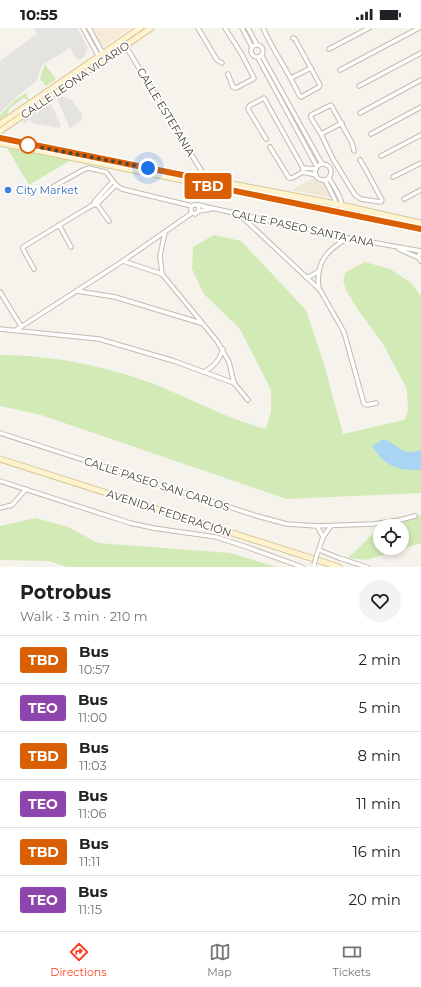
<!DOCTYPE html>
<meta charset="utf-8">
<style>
body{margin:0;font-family:Montserrat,sans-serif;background:#f2f2f2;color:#202124;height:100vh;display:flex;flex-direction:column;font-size:15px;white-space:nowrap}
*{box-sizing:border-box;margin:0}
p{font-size:13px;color:#757577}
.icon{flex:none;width:22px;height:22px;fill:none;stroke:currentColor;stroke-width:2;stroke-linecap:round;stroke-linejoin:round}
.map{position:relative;height:539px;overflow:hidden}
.panel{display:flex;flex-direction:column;background:#fff;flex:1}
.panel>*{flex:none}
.badge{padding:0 8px;border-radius:3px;font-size:14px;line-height:26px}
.buttons{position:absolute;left:373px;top:491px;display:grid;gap:8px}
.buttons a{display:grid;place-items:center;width:36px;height:36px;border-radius:50%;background:#fff;box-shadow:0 2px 6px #0003;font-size:20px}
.you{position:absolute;width:20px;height:20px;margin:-10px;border:3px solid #fff;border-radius:50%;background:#1a73e8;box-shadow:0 0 0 6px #1a73e833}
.map>.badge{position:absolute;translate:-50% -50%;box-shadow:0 0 0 2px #fff}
.round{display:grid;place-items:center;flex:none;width:42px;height:42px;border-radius:21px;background:#f2f2f2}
.head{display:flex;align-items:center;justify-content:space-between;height:68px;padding:0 20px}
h1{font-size:19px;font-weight:700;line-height:30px}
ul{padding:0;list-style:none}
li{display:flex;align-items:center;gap:12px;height:48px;padding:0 20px;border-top:1px solid #e0e0e0}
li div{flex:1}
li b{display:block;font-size:15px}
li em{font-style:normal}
li .badge{min-width:44px;font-weight:700;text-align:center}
.status{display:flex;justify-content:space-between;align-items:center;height:28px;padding:0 20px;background:#fff;direction:ltr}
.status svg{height:11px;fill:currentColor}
.dock{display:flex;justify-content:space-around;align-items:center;height:56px;border-top:1px solid #e0e0e0;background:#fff;font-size:11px;color:#757577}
.dock a{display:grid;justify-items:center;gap:2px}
.dock .active{color:#fc3f1d}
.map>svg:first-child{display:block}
.commercial{fill:#f7ead8}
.education{fill:#efe8d6}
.green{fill:#d2eab5}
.parking{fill:#e5e3e0}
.water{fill:#a9d4f2}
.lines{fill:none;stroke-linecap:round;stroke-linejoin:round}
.street-casing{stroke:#c2bbae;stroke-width:5.5}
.secondary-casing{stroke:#d6c79b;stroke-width:7}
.street{stroke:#fff;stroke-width:3.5}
.secondary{stroke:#fff3cd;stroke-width:5}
.street-bridge-casing{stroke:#c2bbae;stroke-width:5.5;stroke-linecap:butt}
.street-bridge{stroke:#fff;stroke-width:3.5}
.line-casing{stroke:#fff;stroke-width:9}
.line{stroke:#d95f02;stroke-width:6}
.walk{stroke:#4b4439;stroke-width:4;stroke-dasharray:0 7.2}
.stop-dot{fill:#fff;stroke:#d95f02;stroke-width:2}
.shop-dot{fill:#3f7fe0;stroke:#fff;stroke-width:1.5}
.labels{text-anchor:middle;stroke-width:3.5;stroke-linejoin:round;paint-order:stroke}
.street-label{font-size:11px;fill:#4b4439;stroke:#fff}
.shop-label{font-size:11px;fill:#366cbe;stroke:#fff;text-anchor:start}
</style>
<div class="status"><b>10:55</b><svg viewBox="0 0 49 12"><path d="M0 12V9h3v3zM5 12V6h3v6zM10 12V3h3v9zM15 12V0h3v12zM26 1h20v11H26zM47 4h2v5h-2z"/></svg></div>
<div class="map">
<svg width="421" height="539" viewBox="0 0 421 539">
<rect width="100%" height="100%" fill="#f6f3ec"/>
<polygon class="commercial" points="89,0 132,0 100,20"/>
<polygon class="education" points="314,150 319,155 324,155 332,170 292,162"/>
<g class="green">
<polygon points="45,36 56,51 46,58 40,51"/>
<polygon points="26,65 29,72 23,70 9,81 7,87 0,92 0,87 15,72"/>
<polygon points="7,120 71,132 29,157"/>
<path d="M 214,207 L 241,213 L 306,282 L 324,336 L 343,406 L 404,392 L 408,383 L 407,361 L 383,316 L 356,279 L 346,262 L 343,252 L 346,244 L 365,234 L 390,241 L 411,255 L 421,268 L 421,465 L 287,471 L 41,387 L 0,378 L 0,327 C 53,327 112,339 161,359 C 196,373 230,392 266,401 L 271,384 L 271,362 L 240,301 L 204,266 L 192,241 L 193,219 Z"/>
<polygon points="421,487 421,515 367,532 348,530 375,504 380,503 380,520 402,520 402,498 392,498"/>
<polygon points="36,490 68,499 98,515 230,525 277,539 67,539 49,533 0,532 0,498"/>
</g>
<g class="parking">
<polygon points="34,0 77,0 88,20 86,24 85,28 79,32 76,30 70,20 42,37 37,52 12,73 0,85 0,33 37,6"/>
<polygon points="61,66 63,69 69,69 68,71 72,72 83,88 81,89 82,92 70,100 56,69"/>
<polygon points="48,74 49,77 51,76 61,98 58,100 32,95 29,92 24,96 22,91 27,88 30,89 32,85"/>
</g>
<path class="water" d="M 383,411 C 400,416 400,429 421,422 L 421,442 C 397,443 385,438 372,418 Z"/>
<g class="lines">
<g class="street-casing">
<g id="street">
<polyline points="83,0 99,29"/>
<polyline points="89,0 103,26"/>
<polyline points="198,0 217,32 222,35"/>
<polyline points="225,0 241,25 254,50 253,51 236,60 233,59 228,46"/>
<polyline points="242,0 252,19"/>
<polyline points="248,0 257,17"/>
<path d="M 263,0 C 273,23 289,44 299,67 L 301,69 L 319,59 L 320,57 L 295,11 L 293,10"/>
<polyline points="122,12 207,152"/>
<circle cx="257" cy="23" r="6"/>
<polyline points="329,21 369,0"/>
<polyline points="262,28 322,136"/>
<polyline points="258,30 317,139"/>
<polyline points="340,42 419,0"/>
<polyline points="291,50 311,40"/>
<polyline points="359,58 421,25"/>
<polyline points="360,85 421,52"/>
<polyline points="321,106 342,95"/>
<polyline points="371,106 421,79"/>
<polyline points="266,111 248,81 249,78 264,70 303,140"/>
<polyline points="270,119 289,150 292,150 303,144 303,140"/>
<polyline points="354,123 352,115 331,77 311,87 311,90 321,106 333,131 355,167 361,171 381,174 382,172 366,142 360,132"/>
<polyline points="381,128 421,107"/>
<circle cx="323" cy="144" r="8"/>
<polyline points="303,140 316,141"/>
<polyline points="303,144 316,147"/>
<polyline points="393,149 421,135"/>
<path d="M 329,150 C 335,161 344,172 342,184"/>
<polyline points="325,152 335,172 335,183"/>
<polyline points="51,160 83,142 88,140 106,144 116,157 122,161 192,178"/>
<polyline points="404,171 421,162"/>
<polyline points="96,175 109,193"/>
<polyline points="93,177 95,173 113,153"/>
<polyline points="198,177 348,210 421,223"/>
<polyline points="199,183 198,177 193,177 191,179 191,184 195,186 199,183 211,181"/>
<polyline points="240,187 320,262 344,304 364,376 367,377 376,375"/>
<polyline points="59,197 71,219"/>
<polyline points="165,204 160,228 162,246 217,313 229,334 234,355 248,372"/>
<polyline points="399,221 419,230"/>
<polyline points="421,224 418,229 421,233"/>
<polyline points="123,233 162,246"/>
<polyline points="34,241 23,221 23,219 81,184 93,177 97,176 116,157"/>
<polyline points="306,249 311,248 319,243"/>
<path d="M 319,261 C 315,236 326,222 348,210"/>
<polyline points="77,263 115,269 201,295"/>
<polyline points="0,264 21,298"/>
<polyline points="0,301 99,311 174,333 234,355"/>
<polyline points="16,302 123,233 192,185"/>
<path d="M 204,344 C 214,338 219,333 223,321"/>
<polyline points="0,405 257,488 287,496 317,498 373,496 400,492 415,488"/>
<polyline points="0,453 130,495 153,500 216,509 247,519 302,539"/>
<polyline points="0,480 12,477 26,461"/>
<polyline points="317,498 323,509"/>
<polyline points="319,522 339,530 367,539"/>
<polyline points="318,524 323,509 331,498"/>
</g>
</g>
<g class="secondary-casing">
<g id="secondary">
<polyline points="0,96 140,0"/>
<polyline points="0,103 151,0"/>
<polyline points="0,110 15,114 336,176 421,195"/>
<polyline points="0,115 421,201"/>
<polyline points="0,431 339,539"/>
</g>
</g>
<use href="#street" class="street"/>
<use href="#secondary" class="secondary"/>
<g class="street-bridge-casing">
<polyline id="street-bridge" points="314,537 317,526"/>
</g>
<use href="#street-bridge" class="street-bridge"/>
</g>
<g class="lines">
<g class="line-casing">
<polyline id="line" points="0,110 207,152 206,157 421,201"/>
</g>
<use href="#line" class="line"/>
<polyline class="walk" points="28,117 148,140"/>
</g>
<circle class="stop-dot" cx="28" cy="117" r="8"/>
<circle class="shop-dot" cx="8" cy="162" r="4"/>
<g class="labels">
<g class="street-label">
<text transform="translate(75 52) rotate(-34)" y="4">CALLE LEONA VICARIO</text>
<text transform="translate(166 84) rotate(59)" y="4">CALLE ESTEFANIA</text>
<text transform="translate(303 200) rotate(12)" y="4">CALLE PASEO SANTA ANA</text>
<text transform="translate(157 456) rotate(18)" y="4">CALLE PASEO SAN CARLOS</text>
<text transform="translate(169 485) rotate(18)" y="4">AVENIDA FEDERACIÓN</text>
</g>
<g class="shop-label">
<text x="16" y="166">City Market</text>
</g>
</g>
</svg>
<div class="buttons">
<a><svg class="icon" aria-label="locate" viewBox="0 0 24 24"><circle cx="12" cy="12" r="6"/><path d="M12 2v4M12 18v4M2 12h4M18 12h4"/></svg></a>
</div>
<div class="you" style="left:148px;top:140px"></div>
<b class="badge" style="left:208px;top:158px;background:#d95f02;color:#fff">TBD</b>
</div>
<section class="panel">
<div class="head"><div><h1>Potrobus</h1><p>Walk · 3 min · 210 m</p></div><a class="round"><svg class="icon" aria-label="heart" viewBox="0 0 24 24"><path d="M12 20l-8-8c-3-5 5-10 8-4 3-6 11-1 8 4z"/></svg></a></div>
<ul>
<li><span class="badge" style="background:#d95f02;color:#fff">TBD</span><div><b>Bus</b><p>10:57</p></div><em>2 min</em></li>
<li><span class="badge" style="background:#8e44ad;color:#fff">TEO</span><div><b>Bus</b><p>11:00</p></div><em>5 min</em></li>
<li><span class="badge" style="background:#d95f02;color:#fff">TBD</span><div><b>Bus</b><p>11:03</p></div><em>8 min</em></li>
<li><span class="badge" style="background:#8e44ad;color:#fff">TEO</span><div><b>Bus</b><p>11:06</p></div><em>11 min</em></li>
<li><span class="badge" style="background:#d95f02;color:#fff">TBD</span><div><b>Bus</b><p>11:11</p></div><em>16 min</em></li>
<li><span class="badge" style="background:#8e44ad;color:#fff">TEO</span><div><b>Bus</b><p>11:15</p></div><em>20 min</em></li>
</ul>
</section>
<nav class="dock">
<a class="active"><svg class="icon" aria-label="directions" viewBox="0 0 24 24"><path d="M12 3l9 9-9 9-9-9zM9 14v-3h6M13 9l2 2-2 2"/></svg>Directions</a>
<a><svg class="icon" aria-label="map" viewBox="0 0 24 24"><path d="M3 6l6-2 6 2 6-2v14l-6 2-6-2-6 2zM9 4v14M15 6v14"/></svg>Map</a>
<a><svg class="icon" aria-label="tickets" viewBox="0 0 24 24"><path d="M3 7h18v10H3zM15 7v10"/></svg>Tickets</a>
</nav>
